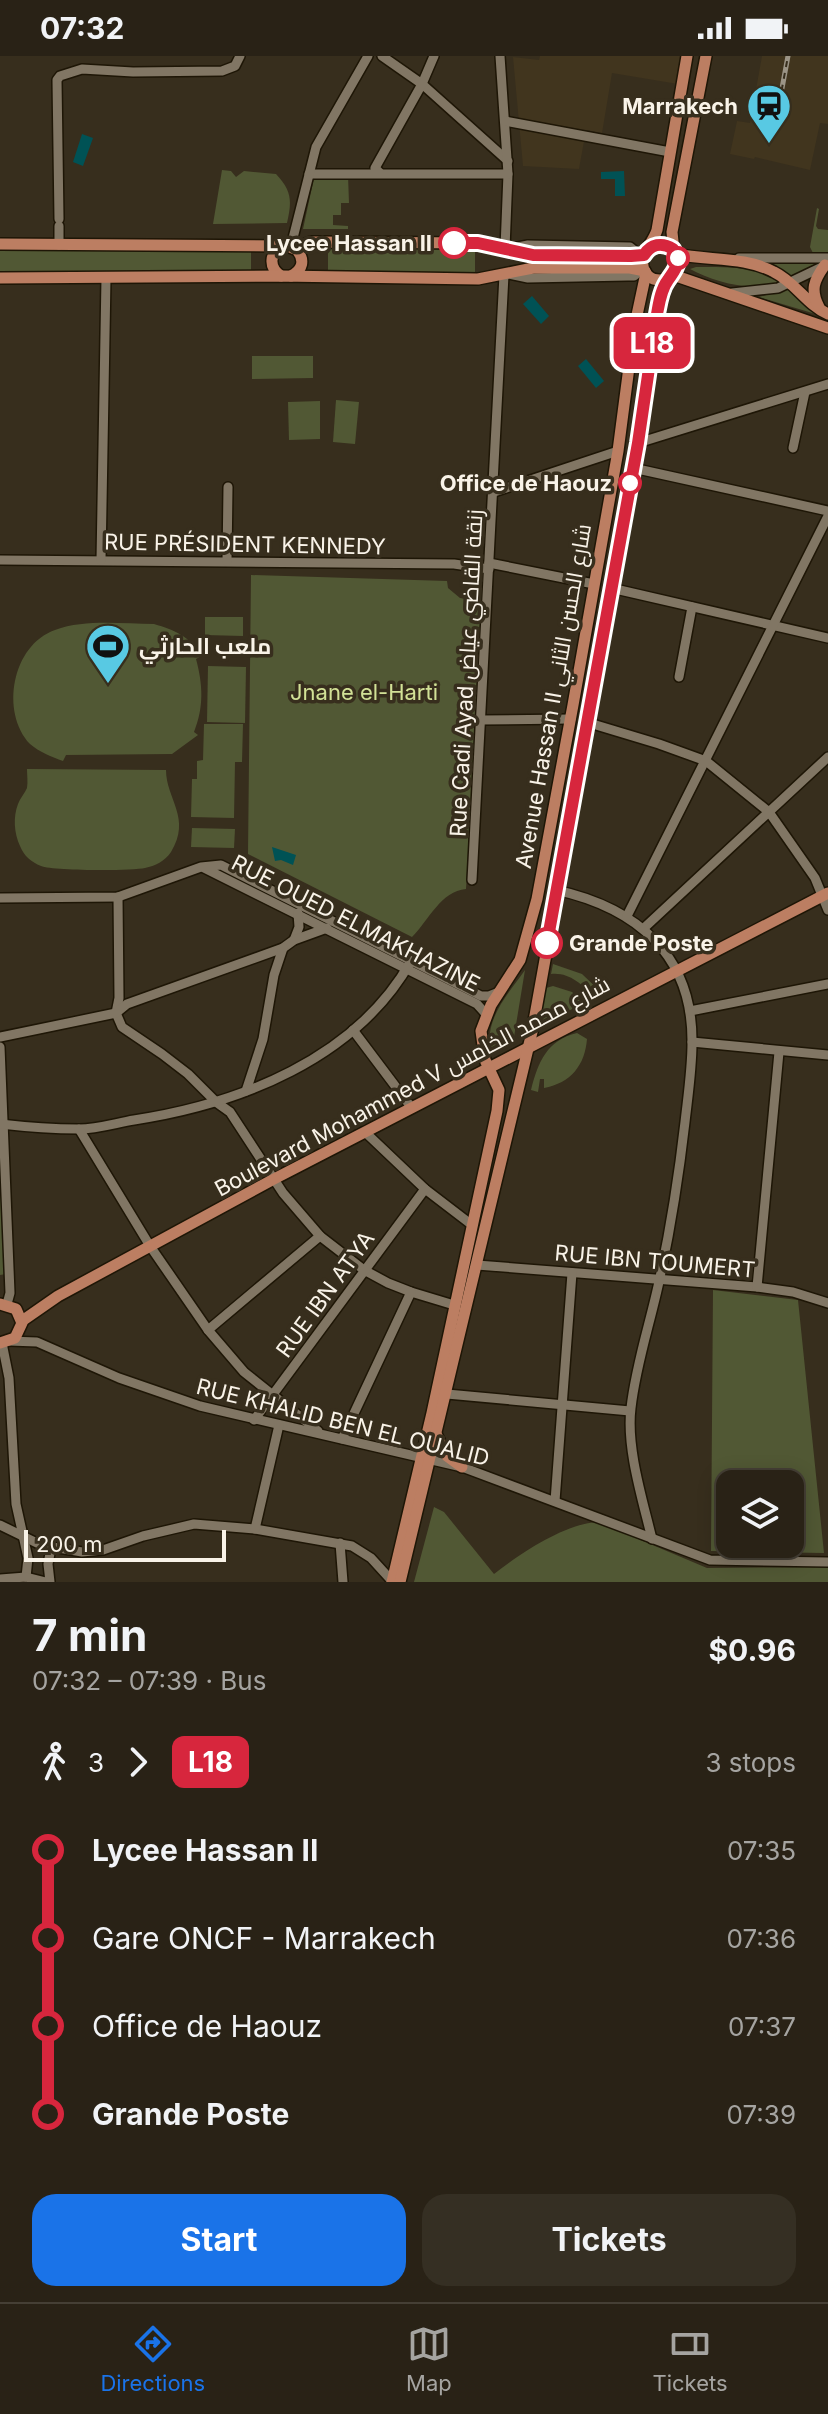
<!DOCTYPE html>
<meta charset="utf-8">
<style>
body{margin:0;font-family:Inter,Cairo,sans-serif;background:#352f23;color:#f1f3f6;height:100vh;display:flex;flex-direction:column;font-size:30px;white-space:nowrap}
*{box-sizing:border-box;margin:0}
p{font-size:26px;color:#a5a4a1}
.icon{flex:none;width:44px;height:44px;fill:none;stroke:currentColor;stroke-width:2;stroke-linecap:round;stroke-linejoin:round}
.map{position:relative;height:1526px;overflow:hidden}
.details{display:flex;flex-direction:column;background:#292216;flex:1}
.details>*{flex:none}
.badge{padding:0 16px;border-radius:12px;font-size:28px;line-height:52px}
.controls{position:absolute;left:716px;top:1414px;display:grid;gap:16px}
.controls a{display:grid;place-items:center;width:88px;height:88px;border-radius:16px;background:#292216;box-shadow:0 4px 20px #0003,0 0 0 2px #453f35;font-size:40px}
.scale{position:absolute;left:24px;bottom:20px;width:202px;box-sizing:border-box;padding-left:8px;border:4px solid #f9f3e8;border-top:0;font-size:22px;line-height:28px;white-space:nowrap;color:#f9f3e8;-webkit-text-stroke:6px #372e1d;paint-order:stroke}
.map>.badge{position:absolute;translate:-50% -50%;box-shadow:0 0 0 4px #fff}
.legs{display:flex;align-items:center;gap:12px;height:88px;padding:0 32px;font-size:26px}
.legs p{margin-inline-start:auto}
.overview{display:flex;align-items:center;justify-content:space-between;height:136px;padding:0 32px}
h1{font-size:44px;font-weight:700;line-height:60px}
.button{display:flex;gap:16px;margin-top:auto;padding:16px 32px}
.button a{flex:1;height:92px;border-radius:24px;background:#1a73e8;color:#fff;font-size:32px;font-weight:700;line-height:92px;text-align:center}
.button a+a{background:#352f23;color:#f1f3f6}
ul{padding:0 32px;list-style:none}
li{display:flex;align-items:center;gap:28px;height:88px;font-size:30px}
li i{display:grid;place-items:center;width:12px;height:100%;margin:0 10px;background:currentColor}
li i::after{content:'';width:20px;height:20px;margin:-10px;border:6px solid;border-radius:50%;background:#292216}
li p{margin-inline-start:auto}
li:first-child i{background:linear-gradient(#0000 50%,currentColor 0)}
li:last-child i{background:linear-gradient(currentColor 50%,#0000 0)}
.status{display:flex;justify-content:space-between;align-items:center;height:56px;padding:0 40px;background:#292216;direction:ltr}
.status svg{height:22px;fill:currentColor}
.tabs{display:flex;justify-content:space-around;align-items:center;height:112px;border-top:2px solid #453f35;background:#292216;font-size:22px;color:#a5a4a1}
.tabs a{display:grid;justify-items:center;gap:4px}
.tabs .on{color:#1a73e8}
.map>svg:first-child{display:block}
.built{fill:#41351e}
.green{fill:#515834;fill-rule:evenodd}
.water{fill:#005255}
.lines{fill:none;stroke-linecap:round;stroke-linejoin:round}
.minor-casing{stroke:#1e1606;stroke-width:12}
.major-casing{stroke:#1e1606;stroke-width:14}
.minor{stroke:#817664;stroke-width:9}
.major{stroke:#bc7e62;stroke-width:11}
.rail-casing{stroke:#9b9486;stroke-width:5}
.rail{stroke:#372e1d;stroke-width:2;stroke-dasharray:6;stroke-linecap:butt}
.line-1-casing{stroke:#fff;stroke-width:18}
.line-1{stroke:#d7263d;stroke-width:12}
.stop-1-dot{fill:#fff;stroke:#d7263d;stroke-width:4}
.labels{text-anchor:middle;stroke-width:7;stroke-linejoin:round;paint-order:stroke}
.poi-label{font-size:22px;font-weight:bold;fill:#f9f3e8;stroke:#372e1d;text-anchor:end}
.stop-label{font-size:22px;font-weight:bold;fill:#f9f3e8;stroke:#372e1d;text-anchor:end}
.street-label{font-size:22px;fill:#f9f3e8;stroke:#372e1d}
.park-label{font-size:22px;fill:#d2e196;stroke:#372e1d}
</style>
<div class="status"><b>07:32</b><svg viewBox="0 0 49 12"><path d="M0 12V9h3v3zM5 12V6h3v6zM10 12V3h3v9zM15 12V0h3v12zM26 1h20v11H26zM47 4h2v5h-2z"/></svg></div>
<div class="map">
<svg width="828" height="1526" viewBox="0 0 828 1526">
<rect width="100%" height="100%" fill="#372e1d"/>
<g class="built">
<polygon points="540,0 689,0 684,29 612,17 602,77 586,74 579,113 523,110 513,1 539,4"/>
<polygon points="762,0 828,0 828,68 820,67 810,114 755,101 754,103 730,98 737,65 750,67"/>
</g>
<g class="green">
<path d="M 222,114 L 231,115 L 236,121 L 244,115 L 276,118 C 292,135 292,145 287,167 L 213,168 Z"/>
<polygon points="348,119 349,147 341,147 341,159 333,159 333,169 348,170 348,173 303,173 314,122"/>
<polygon points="817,152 819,153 816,170 818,173 828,174 828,198 813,197 810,191"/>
<polygon points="328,189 475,190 475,217 328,217"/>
<rect x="0" y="190" width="251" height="28"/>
<polygon points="820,204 821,207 792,221 766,205"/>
<path d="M 696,211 C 732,211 749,210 783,225 C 754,237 716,227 690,213 Z"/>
<polygon points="790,232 819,259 759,241"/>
<polygon points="252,300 313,300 313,322 252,323"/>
<polygon points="336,344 359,346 355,388 333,386"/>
<polygon points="320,345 320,383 289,384 288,346"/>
<path d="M 251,519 L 447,525 L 448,532 L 460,542 L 482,546 L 466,833 C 441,835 429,864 412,881 L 248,798 Z"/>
<polygon points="205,561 243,561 243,580 205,579"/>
<path d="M 154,568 C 175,574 188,580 203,599 L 196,603 C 203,629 204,651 194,676 L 198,679 L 172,698 L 66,699 L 63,705 C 52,701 39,696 30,688 C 0,656 12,589 55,574 C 85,563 122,568 154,568 Z"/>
<polygon points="208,610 246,611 245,667 207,666"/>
<polygon points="204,668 243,668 242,706 235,706 234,762 191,761 192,723 197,723 197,705 203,704"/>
<path d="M 27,713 L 166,714 C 166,743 192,762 171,796 C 165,805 155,810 145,812 C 132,815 53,815 41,810 C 31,806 24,800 20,790 C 14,777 13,761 18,748 C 20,742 25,737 27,732 C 28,726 27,719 27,713 Z"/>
<polygon points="192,772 235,773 234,792 191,791"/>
<path d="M 553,908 L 582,918 L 602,937 L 594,940 C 581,928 569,916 551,918 Z"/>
<path d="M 525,914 L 513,987 L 491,999 C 483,964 506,941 525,914 Z"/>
<polygon points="553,930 572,936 583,947 547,967 539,963 546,932"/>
<path d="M 577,977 L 587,983 C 585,1009 571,1027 544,1032 L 544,1023 L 540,1023 L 538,1036 L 531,1034 C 538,1006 547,984 577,977 Z"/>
<polygon points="0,1088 6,1218 0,1219"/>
<path d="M 713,1234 L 798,1244 L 824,1497 L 711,1495 ZM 730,1428 L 790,1428 L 790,1488 L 730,1488 Z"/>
<path d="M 434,1451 L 444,1456 L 494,1518 C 519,1498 566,1467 598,1466 L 707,1512 L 828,1511 L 828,1526 L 414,1526 Z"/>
</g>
<g class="water">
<polygon points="82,78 93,82 83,110 73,106"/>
<polygon points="624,115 625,140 615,140 615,123 601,123 601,116"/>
<polygon points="532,240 549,260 541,268 523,248"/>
<polygon points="586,303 604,325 596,332 578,310"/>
<polygon points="272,791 296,799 293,809 281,804 275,805"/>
</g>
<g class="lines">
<g class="minor-casing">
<g id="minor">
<polyline points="382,0 422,28 508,105"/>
<polyline points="500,0 508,118 505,192"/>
<polyline points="505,65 670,96"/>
<polyline points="380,117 375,112 422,28 434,0"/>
<polyline points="309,118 508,118"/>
<polyline points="59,163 57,24 60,20 82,13 133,16 222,15 235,10 240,0"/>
<polyline points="59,189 59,170"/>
<polyline points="291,190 316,91 368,0"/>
<polyline points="507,193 528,189 630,191 640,199"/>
<polyline points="739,202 828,202"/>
<polyline points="508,218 528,222 628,220 634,220 641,214"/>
<polyline points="732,237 778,232 824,210"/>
<polyline points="638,387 828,328"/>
<polyline points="793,392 805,336"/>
<polyline points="633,412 828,455"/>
<polyline points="494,436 618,395"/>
<polyline points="0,504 454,508 489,513"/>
<polyline points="101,504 106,222"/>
<polyline points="227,505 228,431"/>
<polyline points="489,507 594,528"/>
<polyline points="611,532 828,582"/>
<polyline points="679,621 692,551"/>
<polyline points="481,664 571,663"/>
<polyline points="586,666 659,688 706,705 769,756 815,822 828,854"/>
<polyline points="204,812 477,948 486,958"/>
<polyline points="472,824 504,219"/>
<path d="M 556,834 C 637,852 693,899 692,987 C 692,1013 688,1039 685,1066 C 679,1118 671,1170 660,1221 C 651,1265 636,1307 631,1352 C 626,1392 643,1445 652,1483"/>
<polyline points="0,842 118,841 201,811 221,809 481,940 489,940 499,936"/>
<polyline points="627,860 828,460"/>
<polyline points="644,872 828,701"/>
<polyline points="294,884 299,871 298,857"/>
<polyline points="690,955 828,928"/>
<polyline points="116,957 122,971 162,998 188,1018 216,1046 230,1056 283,1137 320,1180 364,1214 388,1227 411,1236 454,1249"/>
<polyline points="116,957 119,942 118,841"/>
<polyline points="353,974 411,1051"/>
<polyline points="0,981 116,957 127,948 283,892 294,884 327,872"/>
<polyline points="692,986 828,999"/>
<polyline points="0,991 10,1237 7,1248"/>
<polyline points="246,1035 263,983 274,919 283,892"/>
<path d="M 0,1068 C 26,1071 54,1073 79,1073 C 97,1073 116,1067 134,1064 C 239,1048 356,1003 411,905"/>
<polyline points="79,1073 150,1190 208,1274 244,1316 318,1375"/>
<polyline points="365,1076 425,1133 472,1169"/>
<polyline points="477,1209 757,1231 793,1236 828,1247"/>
<polyline points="757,1231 779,996"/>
<polyline points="208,1274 320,1180"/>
<polyline points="9,1285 37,1286 119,1322 200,1350 462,1411 710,1504 828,1506"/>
<polyline points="2,1287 9,1322 16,1448 28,1502 26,1521"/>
<polyline points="447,1338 630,1355"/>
<polyline points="254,1364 425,1133"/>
<polyline points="342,1383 411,1236"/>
<polyline points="555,1445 572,1217"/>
<polyline points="0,1469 41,1489 82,1496 103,1494 143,1480 194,1468 255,1473 352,1490 371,1502 392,1525"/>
<polyline points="255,1473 279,1369"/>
<polyline points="340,1487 343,1526"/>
<polyline points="0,1523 26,1521 46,1526"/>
<polyline points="50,1526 48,1508 51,1492"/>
</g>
</g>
<g class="major-casing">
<g id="major">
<path d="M 0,188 L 287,190 L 297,194 C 305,204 303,214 291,220"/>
<polyline points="295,192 311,186 478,187 533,199 644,199"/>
<path d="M 648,194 L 659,189 L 673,193 L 678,207 C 672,233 639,227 643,203 C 645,193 654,184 657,174 L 687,0"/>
<polyline points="674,195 672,176 706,0"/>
<path d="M 676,198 C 709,205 744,200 774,216 C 795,226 806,248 828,258"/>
<polyline points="673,219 828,272"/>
<path d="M 281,220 C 268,211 269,196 284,190"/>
<polyline points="0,222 281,220 478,223 533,212 630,212 645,215"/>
<path d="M 819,251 C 810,234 814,224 825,209"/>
<polyline points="0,1248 16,1253 22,1267 15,1282 0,1287"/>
<polyline points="22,1265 58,1240 274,1123 828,837"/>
<polyline points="436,1378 447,1400 462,1411"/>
<polyline points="392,1526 432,1357 497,1055 499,1034 485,1004 481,975 491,949 520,904 537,843 573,649 618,395 634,273 646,217"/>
<polyline points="400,1526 532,976 638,387 655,270 661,240 669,222"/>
</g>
</g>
<use href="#minor" class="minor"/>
<use href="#major" class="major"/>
<g class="rail-casing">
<polyline id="rail" points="775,70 788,0"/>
</g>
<use href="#rail" class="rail"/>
</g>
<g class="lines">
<g class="line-1-casing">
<path id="line-1" d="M 454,187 L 478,187 L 533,199 L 631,200 L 644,199 C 651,188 662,186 673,193 C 682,207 676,212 668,224 C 661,233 659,247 657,258 L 638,387 L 547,887"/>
</g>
<use href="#line-1" class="line-1"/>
</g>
<defs>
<g id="station-pin" transform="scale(2.3)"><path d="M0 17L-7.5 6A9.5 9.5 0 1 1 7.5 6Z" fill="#58c9e3" stroke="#372e1d"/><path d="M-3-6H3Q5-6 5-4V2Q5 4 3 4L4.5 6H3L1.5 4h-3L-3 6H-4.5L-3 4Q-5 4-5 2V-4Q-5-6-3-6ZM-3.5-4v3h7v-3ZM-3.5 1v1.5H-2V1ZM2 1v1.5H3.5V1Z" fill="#111"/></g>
<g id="stadium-pin" transform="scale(2.3)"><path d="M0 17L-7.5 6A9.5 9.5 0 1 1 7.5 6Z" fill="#58c9e3" stroke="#372e1d"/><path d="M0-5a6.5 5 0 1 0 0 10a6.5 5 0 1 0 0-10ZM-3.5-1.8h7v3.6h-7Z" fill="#111"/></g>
</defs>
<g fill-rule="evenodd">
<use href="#station-pin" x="769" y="50"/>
<use href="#stadium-pin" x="108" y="590"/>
</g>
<g class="stop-1-dot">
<circle cx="454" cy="187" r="14"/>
<circle cx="678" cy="202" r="10"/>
<circle cx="630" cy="427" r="10"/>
<circle cx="547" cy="887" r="14"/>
</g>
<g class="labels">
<g class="poi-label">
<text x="738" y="58">Marrakech</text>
<text x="139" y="598" text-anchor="start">ملعب الحارثي</text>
</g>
<g class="stop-label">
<text x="432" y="195">Lycee Hassan II</text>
<text x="612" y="435">Office de Haouz</text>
<text x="569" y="895" text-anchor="start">Grande Poste</text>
</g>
<g class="street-label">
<text transform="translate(245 488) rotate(1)" y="8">RUE PRÉSIDENT KENNEDY</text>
<text transform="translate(466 617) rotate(-87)" y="8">Rue Cadi Ayad زنقة القاضي عياض</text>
<text transform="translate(553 640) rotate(-80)" y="8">Avenue Hassan II شارع الحسن الثاني</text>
<text transform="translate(356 867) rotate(27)" y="8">RUE OUED ELMAKHAZINE</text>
<text transform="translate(412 1030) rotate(-28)" y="8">Boulevard Mohammed V شارع محمد الخامس</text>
<text transform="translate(655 1205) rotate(5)" y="8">RUE IBN TOUMERT</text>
<text transform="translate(325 1238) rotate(-54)" y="8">RUE IBN ATYA</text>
<text transform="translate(343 1366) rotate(14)" y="8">RUE KHALID BEN EL OUALID</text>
</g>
<g class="park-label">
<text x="364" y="644">Jnane el-Harti</text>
</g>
</g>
</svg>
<div class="controls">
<a><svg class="icon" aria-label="layers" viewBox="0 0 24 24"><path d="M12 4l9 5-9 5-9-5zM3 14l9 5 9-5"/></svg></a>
</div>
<div class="scale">200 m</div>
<b class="badge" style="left:652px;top:287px;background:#d7263d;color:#fff">L18</b>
</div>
<section class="details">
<div class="overview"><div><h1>7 min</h1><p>07:32 – 07:39 · Bus</p></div><b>$0.96</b></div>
<div class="legs"><svg class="icon" aria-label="walk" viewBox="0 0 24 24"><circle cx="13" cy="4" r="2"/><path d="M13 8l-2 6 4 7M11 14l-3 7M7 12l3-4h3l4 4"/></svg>3<svg class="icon" aria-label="forward" viewBox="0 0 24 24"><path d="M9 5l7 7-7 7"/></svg><b class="badge" style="background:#d7263d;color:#fff">L18</b><p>3 stops</p></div>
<ul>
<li><i style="color:#d7263d"></i><b>Lycee Hassan II</b><p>07:35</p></li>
<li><i style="color:#d7263d"></i><span>Gare ONCF - Marrakech</span><p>07:36</p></li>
<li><i style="color:#d7263d"></i><span>Office de Haouz</span><p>07:37</p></li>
<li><i style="color:#d7263d"></i><b>Grande Poste</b><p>07:39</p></li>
</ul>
<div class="button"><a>Start</a><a>Tickets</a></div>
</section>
<nav class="tabs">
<a class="on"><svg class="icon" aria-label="directions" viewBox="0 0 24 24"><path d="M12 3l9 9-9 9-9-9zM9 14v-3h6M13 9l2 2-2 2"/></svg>Directions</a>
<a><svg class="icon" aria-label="map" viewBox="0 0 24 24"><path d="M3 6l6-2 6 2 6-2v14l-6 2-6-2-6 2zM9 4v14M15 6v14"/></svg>Map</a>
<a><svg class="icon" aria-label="tickets" viewBox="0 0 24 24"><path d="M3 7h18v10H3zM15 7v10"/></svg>Tickets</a>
</nav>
